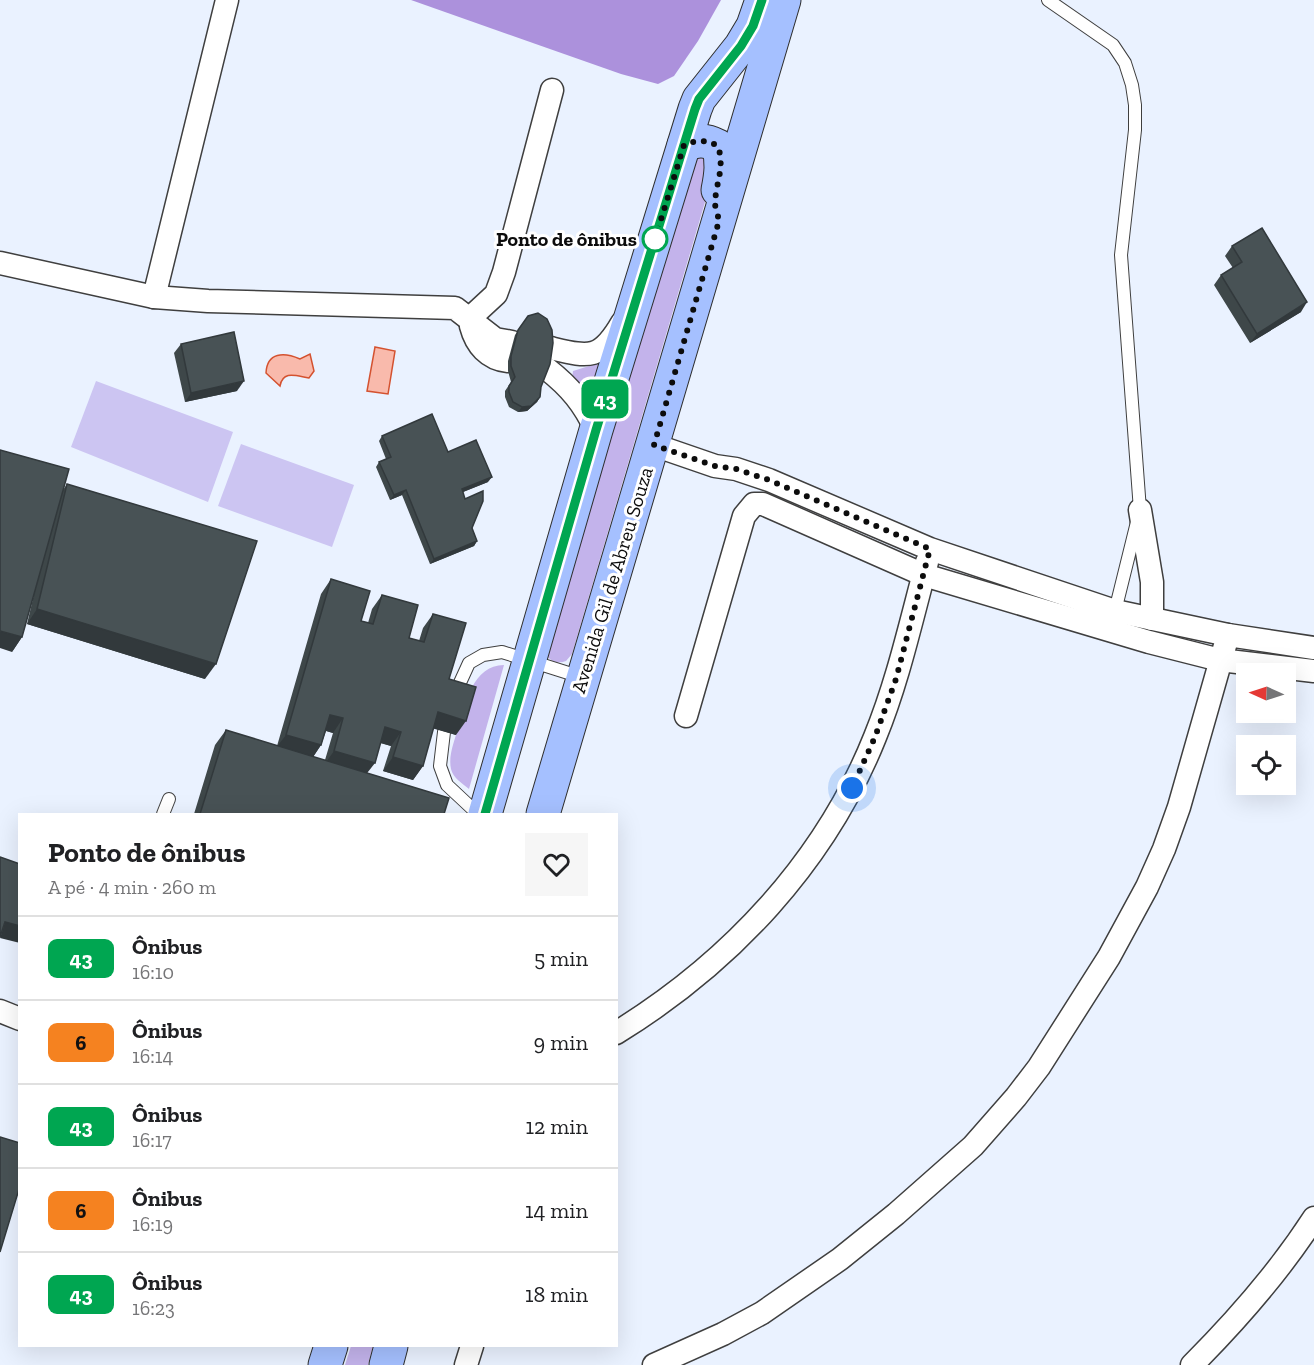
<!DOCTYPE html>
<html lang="pt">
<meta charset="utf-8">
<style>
body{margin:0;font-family:"Zilla Slab",serif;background:#f6f6f6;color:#202124;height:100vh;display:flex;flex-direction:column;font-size:22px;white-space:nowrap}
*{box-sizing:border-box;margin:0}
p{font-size:20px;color:#757577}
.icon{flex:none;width:33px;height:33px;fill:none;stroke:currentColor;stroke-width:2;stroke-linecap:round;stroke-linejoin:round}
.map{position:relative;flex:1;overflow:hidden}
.side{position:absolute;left:18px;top:813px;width:600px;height:534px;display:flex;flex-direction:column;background:#fff;border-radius:0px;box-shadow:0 6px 24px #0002}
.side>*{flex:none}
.badge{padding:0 12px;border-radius:9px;font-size:21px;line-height:39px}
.needle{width:39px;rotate:273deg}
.buttons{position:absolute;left:1236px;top:663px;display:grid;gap:12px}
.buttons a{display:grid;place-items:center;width:60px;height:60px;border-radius:0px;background:#fff;box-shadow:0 6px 24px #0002;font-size:30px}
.you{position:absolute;width:30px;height:30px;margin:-15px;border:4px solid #fff;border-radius:50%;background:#1a73e8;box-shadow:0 0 0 9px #1a73e833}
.map>.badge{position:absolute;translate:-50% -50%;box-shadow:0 0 0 3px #fff}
.round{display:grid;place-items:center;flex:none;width:63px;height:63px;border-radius:0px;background:#f6f6f6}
.headline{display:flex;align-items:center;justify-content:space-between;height:102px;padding:0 30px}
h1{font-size:28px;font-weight:700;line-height:45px}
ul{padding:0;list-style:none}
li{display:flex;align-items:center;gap:18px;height:84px;padding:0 30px;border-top:2px solid #e0e0e0}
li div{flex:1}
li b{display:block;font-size:22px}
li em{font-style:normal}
li .badge{min-width:66px;font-weight:700;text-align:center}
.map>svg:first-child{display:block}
.green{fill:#c3b3eb}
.forest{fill:#ac91dc}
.pitch{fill:#ccc5f2}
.water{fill:#f9baac;stroke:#d45230;stroke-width:1.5}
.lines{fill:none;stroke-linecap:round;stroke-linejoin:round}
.lane-casing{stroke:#3f3f3f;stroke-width:14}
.street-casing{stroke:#3f3f3f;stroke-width:25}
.secondary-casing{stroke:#2e2e2e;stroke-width:35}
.lane{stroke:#fff;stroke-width:12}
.street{stroke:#fff;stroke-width:22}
.secondary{stroke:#a5c0ff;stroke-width:33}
.wall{fill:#3e4749;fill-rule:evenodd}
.shaded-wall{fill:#32393c}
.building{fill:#485255;stroke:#32393c;stroke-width:1.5}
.line-casing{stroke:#fff;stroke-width:14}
.line{stroke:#00a651;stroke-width:9}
.walk{stroke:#0c0c0c;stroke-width:6;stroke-dasharray:0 10.8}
.stop-dot{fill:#fff;stroke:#00a651;stroke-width:3}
.labels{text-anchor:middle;stroke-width:6;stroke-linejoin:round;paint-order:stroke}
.stop-label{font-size:20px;font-weight:bold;fill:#0c0c0c;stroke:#fff;text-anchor:end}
.street-label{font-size:20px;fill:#0c0c0c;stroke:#fff}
</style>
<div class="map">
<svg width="1314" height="1365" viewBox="0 0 1314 1365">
<rect width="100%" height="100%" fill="#eaf2ff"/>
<g class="green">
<path d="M 705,157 L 708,192 L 572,654 L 566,661 C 558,664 550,662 546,654 L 694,158 Z"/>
<polygon points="602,362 593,401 572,379 573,371"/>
<path d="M 504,665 L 469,789 C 463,784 453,778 451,769 C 448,755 455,740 458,728 C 465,704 473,665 504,665 Z"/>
<polygon points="351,1346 373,1346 368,1365 345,1365"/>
</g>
<polygon class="forest" points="411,0 721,0 698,41 674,76 658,84 621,74"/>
<g class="pitch">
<polygon points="96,381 233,432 208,502 71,447"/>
<polygon points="241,444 354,485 332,547 218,506"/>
</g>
<g class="water">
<polygon points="375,347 395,351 388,394 367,391"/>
<path d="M 310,354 L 314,371 L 309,378 C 296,376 283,370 280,386 L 266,373 C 267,352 284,352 300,359 Z"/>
</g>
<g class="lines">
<g class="lane-casing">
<g id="lane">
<polyline points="1048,0 1113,45 1125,63 1132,85 1135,105 1135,130 1121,255 1140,510 1115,611"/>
<polyline points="453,698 469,663 483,655 502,652 581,677"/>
<polyline points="444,732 440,766 447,785 478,814"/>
<polyline points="163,814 169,799"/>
</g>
</g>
<g class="street-casing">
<g id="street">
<polyline points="0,263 154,297 208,301 455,308 495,339 512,342"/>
<polyline points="154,297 227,0"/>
<polyline points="469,319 496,294 504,272 552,90"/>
<path d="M 471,326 C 476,345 488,359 508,361"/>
<path d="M 550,348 C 589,357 600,361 622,323"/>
<path d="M 547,369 C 570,387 584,404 596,430"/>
<polyline points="654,445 715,466 736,469 769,480 930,549 1115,611 1228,635 1314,648"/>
<polyline points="1140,510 1152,582 1152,619"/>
<polyline points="686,716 744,516 754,504 763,504 924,575 1149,642 1220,660 1314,671"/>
<polyline points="0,1011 20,1019"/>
<path d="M 616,1033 C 730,963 825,862 875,737 C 898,681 911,621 927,562"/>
<polyline points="466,1365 472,1346"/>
<polyline points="654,1365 723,1334 762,1313 840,1259 896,1214 973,1146 1016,1097 1039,1067 1109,957 1147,887 1164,849 1179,807 1228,635"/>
<path d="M 1192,1365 C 1237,1320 1279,1272 1314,1218"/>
</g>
</g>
<g class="secondary-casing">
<g id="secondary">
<path d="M 684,145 C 697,140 705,139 718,146 C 723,161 721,175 718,190"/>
<polyline points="485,814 596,430 695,109 699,99 741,46 753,26 762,0"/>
<polyline points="543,814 784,0"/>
<polyline points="325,1365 331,1346"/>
<polyline points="386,1365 391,1346"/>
</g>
</g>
<use href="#lane" class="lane"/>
<use href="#street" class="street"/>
<use href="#secondary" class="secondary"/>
</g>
<g class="wall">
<polygon points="1232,246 1301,312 1250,343 1214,285 1221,275 1233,268 1225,256"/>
<polygon points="528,316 541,387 540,397 537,402 527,411 518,412 509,407 505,397 505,391 511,382 508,371 508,361 515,335"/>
<polygon points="181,344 237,391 185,402 174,353"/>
<polygon points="382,436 448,452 488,482 463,492 472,528 477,541 474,546 430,564 402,495 390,500 376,467 379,462 386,459 379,441"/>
<polygon points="67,484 205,679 27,624 35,590 22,637 12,652 63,490"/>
<path d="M 331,579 L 361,621 L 368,623 L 372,609 L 382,595 L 409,638 L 419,641 L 423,628 L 433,614 L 449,679 L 456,735 L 433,728 L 423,766 L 413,780 L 383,771 L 391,746 L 380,743 L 367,773 L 444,814 L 194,814 L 215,745 L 226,730 L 277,746 L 321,594 ZM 326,731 L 333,733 L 325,760 L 313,757 L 321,745 Z"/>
</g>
<g class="shaded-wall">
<polygon points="1307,302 1301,312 1250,343 1257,334"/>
<polygon points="244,381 237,391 185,402 191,393"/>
<polygon points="540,397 537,402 527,411 518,412 522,407"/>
<polygon points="492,477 488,482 458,494 462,489"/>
<polygon points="406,490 402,495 390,500 394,495"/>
<polygon points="477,541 474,546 430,564 434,559"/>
<polygon points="37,609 216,664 205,679 27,624"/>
<polygon points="0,631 22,637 12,652 0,648"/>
<polygon points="438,712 466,721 456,735 428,727"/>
<polygon points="330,715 343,718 333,733 320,729"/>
<polygon points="385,727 401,732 391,746 375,741"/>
<polygon points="286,735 321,745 311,760 275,749"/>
<polygon points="334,751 375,763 364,777 324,765"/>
<polygon points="393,757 423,766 413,780 383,771"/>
<polygon points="5,922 20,926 20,943 0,938"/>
</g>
<g class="building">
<polygon points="1262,228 1307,302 1257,334 1221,275 1242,262 1232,246"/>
<polygon points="538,313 547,319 552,330 553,343 550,364 541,387 540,397 531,406 522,407 513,402 509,392 509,386 515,377 511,366 511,356 518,330 528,316"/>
<polygon points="234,332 244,381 191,393 181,344"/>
<polygon points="432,414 448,452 476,440 492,477 462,489 465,499 483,491 483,501 472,528 477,541 434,559 406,490 394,495 379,462 391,457 382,436"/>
<polygon points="0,450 69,469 22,637 0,631"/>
<polygon points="67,484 257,541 216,664 37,609"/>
<polygon points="331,579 370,591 361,621 373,624 382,595 418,605 409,638 424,642 433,614 466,623 449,679 476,687 466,721 438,712 423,766 393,757 401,732 385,727 375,763 334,751 343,718 330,715 321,745 286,735"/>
<polygon points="226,730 449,798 444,814 200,814"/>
<polygon points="0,857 20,864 20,926 5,922 0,937"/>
<polygon points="0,1137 20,1143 20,1186 0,1252"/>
</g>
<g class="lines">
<g class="line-casing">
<polyline id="line" points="485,814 596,430 695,109 699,99 741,46 753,26 762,0"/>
</g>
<use href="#line" class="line"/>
<path class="walk" d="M 655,239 L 684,145 C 697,140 705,139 718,146 C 725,169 716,181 715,203 C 715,208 718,215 719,221 L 654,445 L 715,466 L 736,469 L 769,480 L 930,549 L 896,679 L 875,737 L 852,788"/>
</g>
<circle class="stop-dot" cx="655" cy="239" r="12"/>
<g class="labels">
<g class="stop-label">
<text x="637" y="246">Ponto de ônibus</text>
</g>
<g class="street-label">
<text transform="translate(612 580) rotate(-73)" y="7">Avenida Gil de Abreu Souza</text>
</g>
</g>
</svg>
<div class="buttons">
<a><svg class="needle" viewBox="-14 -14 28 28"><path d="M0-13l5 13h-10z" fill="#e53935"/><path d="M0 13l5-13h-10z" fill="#757577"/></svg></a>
<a><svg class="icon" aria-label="locate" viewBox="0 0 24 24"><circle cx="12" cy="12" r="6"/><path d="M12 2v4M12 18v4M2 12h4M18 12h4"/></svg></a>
</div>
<div class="you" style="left:852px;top:788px"></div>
<b class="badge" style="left:605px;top:399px;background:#00a651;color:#fff">43</b>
<section class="side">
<div class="headline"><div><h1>Ponto de ônibus</h1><p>A pé · 4 min · 260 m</p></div><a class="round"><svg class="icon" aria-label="heart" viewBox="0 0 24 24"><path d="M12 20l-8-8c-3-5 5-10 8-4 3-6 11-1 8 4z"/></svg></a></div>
<ul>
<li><span class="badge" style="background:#00a651;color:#fff">43</span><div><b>Ônibus</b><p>16:10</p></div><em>5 min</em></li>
<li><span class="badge" style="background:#f58220;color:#111">6</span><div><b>Ônibus</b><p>16:14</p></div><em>9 min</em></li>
<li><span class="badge" style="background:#00a651;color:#fff">43</span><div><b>Ônibus</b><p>16:17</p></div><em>12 min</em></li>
<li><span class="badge" style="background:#f58220;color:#111">6</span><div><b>Ônibus</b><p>16:19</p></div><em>14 min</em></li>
<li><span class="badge" style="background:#00a651;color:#fff">43</span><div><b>Ônibus</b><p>16:23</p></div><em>18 min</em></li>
</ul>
</section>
</div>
